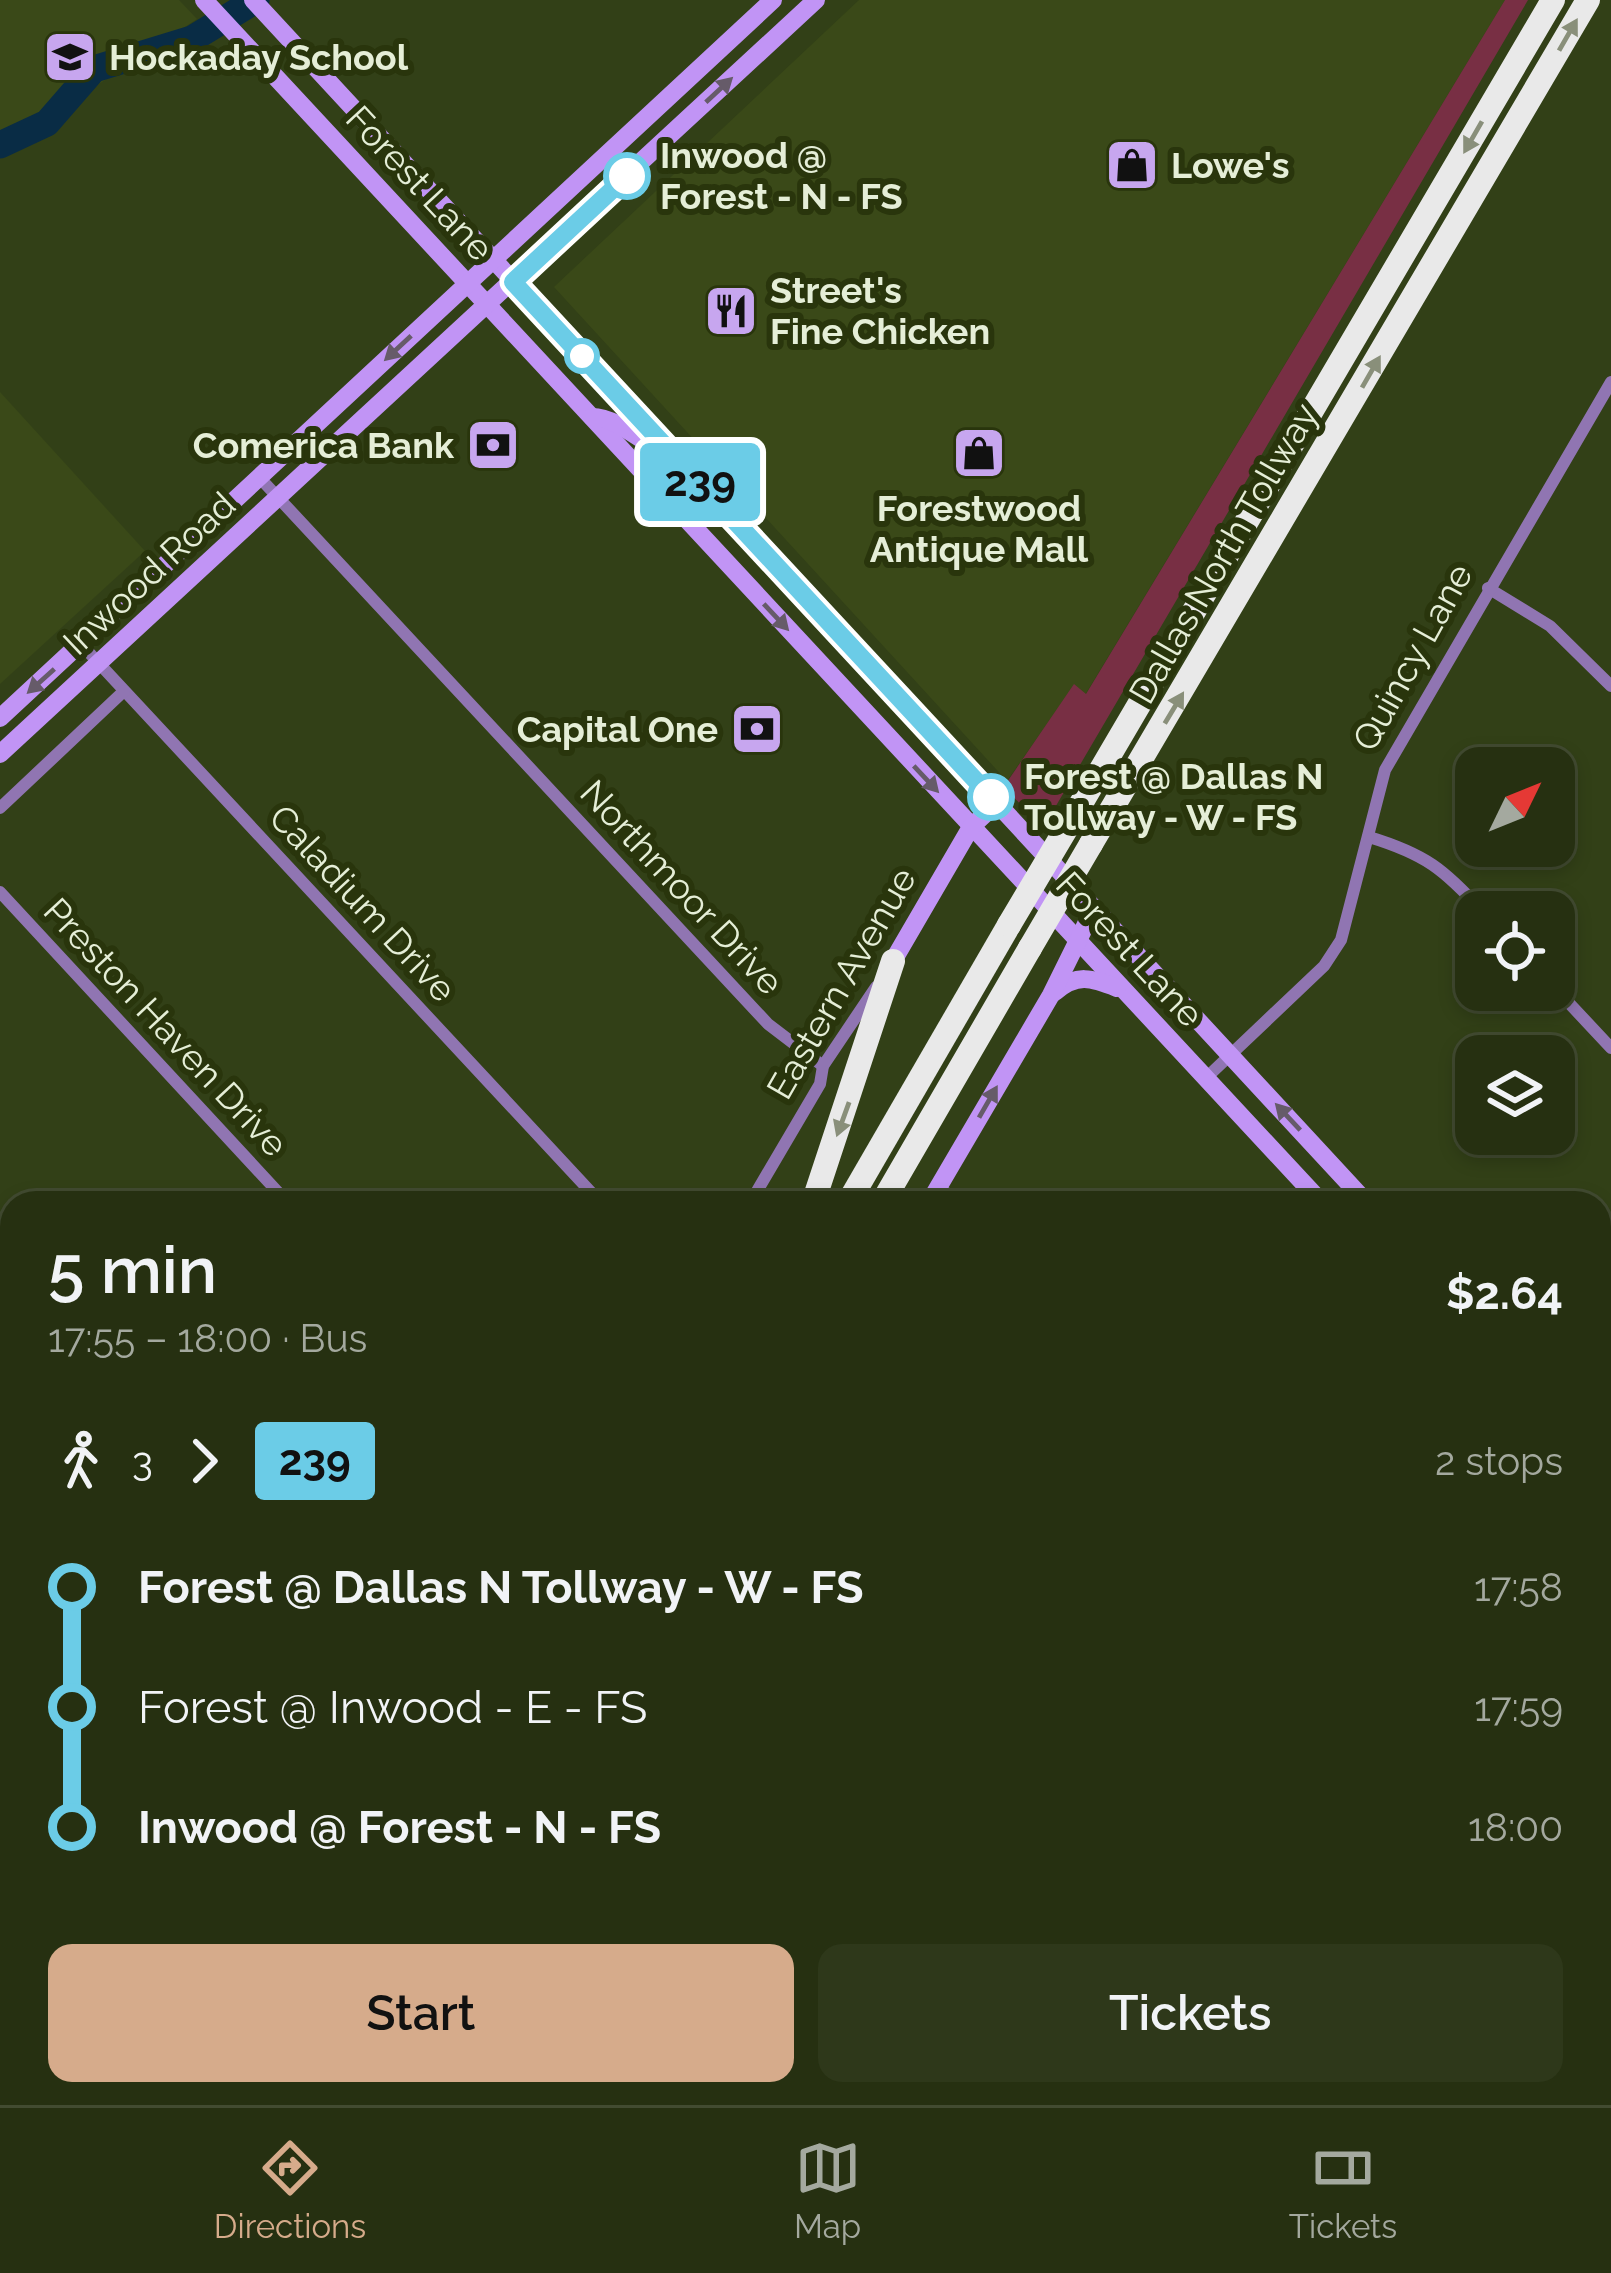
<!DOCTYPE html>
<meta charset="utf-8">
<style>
body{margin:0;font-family:Raleway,sans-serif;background:#2e381a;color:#f1f3f6;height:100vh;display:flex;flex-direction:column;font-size:45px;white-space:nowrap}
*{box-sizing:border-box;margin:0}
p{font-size:39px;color:#a4a99f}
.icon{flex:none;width:66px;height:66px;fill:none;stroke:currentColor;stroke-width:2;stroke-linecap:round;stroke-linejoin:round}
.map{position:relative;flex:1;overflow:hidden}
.sheet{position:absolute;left:0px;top:1191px;width:1611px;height:915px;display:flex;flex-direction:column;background:#263011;border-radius:36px 36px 0 0;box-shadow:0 6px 18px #0003,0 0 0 3px #424b31}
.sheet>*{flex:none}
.badge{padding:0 24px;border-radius:9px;font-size:42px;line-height:78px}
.needle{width:78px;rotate:47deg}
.buttons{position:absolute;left:1455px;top:747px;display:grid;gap:24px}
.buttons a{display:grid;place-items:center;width:120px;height:120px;border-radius:24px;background:#263011;box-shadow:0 6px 18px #0003,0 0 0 3px #424b31;font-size:60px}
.map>.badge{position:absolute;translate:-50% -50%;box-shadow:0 0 0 6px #fff}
.legs{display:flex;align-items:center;gap:18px;height:132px;padding:0 48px;font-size:39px}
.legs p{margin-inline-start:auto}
.head{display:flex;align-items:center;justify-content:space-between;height:204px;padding:0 48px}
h1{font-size:66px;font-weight:600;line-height:90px}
.button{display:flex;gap:24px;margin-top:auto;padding:24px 48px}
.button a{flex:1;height:138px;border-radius:24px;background:#d6ab8b;color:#111;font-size:48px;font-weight:600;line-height:138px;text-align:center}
.button a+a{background:#2e381a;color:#f1f3f6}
ul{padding:0 48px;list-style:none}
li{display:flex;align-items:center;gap:42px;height:120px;font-size:45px}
li i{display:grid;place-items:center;width:18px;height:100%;margin:0 15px;background:currentColor}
li i::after{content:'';width:30px;height:30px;margin:-15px;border:9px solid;border-radius:50%;background:#263011}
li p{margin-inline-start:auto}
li:first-child i{background:linear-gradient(#0000 50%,currentColor 0)}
li:last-child i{background:linear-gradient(currentColor 50%,#0000 0)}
.menu{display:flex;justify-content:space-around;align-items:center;height:168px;border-top:3px solid #424b31;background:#263011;font-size:33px;color:#a4a99f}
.menu a{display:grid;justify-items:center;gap:6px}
.menu .active{color:#d6ab8b}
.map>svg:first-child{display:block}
.built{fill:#3a4918}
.green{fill:#782f44}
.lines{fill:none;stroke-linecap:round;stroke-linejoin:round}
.river{stroke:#092c45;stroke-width:27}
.street{stroke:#9075b2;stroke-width:12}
.secondary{stroke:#c194f5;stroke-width:18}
.highway{stroke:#e9e9e9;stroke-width:24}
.highway-bridge{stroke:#e9e9e9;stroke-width:24}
.oneway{fill:#898f7a}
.oneway2{fill:#665b69}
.line-1-casing{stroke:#fff;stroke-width:27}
.line-1{stroke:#6bcce7;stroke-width:18}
.stop-1-dot{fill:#fff;stroke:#6bcce7;stroke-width:6}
.labels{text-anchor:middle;stroke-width:12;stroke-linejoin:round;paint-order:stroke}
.poi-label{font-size:36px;font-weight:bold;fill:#e5eed7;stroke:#29350c;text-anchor:start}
.stop-label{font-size:36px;font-weight:bold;fill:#e5eed7;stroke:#29350c;text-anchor:start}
.street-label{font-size:36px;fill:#e5eed7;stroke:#29350c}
</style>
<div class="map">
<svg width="1611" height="2105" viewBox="0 0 1611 2105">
<rect width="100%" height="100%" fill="#324017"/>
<g class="built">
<polygon points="0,0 179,0 197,19 49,117 0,134"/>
<polygon points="859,0 1505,0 1085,695 1074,685 1007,781 554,287"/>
<polygon points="0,392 145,551 0,684"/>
</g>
<polygon class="green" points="1505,0 1528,0 1043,828 1004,787 1007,782 1074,684 1086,694"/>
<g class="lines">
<polyline class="river" points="0,145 47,123 94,69 192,39 256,0"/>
<g class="street">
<polyline points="259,477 768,1024 823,1066"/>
<polyline points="1488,588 1550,626 1611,686"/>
<polyline points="81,644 601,1203"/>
<polyline points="0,808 124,691"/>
<path d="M 1369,837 C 1425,854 1444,869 1483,912"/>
<polyline points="0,892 288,1203"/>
<polyline points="1554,987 1611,1048"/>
<polyline points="1206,1078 1324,966 1341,940 1385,770 1611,382"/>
<polyline points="938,1188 963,1203"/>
<polyline points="750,1203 820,1084 823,1066 876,987"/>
<polyline points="0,1241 12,1254"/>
<polyline points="0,1579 12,1592"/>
<polyline points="1599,1844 1611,1857"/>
<polyline points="0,1914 12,1927"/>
<polyline points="196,2094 214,2105"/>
<polyline points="467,2094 478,2105"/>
<polyline points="817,2094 830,2105"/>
<polyline points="1166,2094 1176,2105"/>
<polyline points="1506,2094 1516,2105"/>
<polyline points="225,2105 232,2094"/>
<polyline points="954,2105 967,2094"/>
</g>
<g class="secondary">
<polyline points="204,0 1322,1203"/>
<polyline points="253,0 1367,1203"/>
<path d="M 592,417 C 619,417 648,448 676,459"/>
<polyline points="0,718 773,0"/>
<polyline points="0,754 816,0"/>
<polyline points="893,961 971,827 997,803"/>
<path d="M 1055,992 C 1077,973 1091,978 1117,988"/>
<polyline points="929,1203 1051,995 1094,908"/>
<polyline points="1599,1455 1611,1468"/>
<polyline points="1599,1504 1611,1517"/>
<polyline points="403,2105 409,2094"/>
</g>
<g class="highway">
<polyline points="1069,824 1553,0"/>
<polyline points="1091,844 1588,0"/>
<polyline points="813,1203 893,961"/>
<polyline points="848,1203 1009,925"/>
<polyline points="882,1203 1030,948"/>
<polyline points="320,2105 327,2094"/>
<polyline points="357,2105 364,2094"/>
</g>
<g class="highway-bridge">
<polyline points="1009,925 1069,824"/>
<polyline points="1030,948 1091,844"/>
</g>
</g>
<defs><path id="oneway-solid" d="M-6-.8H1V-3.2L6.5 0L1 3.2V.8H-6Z" transform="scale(3)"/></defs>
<g class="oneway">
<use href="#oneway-solid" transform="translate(1568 35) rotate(-60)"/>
<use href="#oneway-solid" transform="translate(1473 137) rotate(120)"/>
<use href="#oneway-solid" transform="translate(1371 372) rotate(-60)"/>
<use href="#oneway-solid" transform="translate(1174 708) rotate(-59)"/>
<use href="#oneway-solid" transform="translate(843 1119) rotate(110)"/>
</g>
<g class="oneway2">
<use href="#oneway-solid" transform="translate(719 90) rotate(-43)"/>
<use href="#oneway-solid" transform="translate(398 348) rotate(137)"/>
<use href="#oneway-solid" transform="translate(776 617) rotate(47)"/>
<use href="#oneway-solid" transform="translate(41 681) rotate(138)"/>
<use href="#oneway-solid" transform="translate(926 779) rotate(47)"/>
<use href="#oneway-solid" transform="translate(988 1102) rotate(-60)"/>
<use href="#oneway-solid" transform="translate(1288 1117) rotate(-133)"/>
</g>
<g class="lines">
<g class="line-1-casing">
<polyline id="line-1" points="627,176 513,282 991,797"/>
</g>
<use href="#line-1" class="line-1"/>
</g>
<defs>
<g id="school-square" transform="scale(2.7)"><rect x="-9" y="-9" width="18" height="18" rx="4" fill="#c7a6ef" stroke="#29350c"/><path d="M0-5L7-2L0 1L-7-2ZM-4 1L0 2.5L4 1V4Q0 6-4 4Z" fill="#111"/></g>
<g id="shop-square" transform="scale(2.7)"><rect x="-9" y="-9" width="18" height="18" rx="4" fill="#c7a6ef" stroke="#29350c"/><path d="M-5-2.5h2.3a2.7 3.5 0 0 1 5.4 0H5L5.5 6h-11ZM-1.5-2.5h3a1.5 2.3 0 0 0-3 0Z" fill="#111"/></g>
<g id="restaurant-square" transform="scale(2.7)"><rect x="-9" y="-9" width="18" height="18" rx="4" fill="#c7a6ef" stroke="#29350c"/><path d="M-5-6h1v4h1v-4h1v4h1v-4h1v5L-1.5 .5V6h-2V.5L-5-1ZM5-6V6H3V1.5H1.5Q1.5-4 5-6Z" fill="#111"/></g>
<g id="bank-square" transform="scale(2.7)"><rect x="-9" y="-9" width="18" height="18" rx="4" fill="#c7a6ef" stroke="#29350c"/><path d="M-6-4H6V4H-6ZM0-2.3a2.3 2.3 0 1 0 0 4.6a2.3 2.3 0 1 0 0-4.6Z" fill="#111"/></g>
</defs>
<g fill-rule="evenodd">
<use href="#school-square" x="70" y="57"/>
<use href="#shop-square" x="1132" y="165"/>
<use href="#restaurant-square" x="731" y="311"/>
<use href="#bank-square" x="493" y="445"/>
<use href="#shop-square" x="979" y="453"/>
<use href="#bank-square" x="757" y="729"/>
</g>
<g class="stop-1-dot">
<circle cx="627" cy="176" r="21"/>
<circle cx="582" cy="356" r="15"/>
<circle cx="991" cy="797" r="21"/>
</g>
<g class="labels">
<g class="poi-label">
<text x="109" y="70">Hockaday School</text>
<text x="1171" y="178">Lowe's</text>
<text x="770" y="303">Street's<tspan x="770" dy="41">Fine Chicken</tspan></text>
<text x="454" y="458" text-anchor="end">Comerica Bank</text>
<text x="979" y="521" text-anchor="middle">Forestwood<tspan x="979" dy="41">Antique Mall</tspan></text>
<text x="718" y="742" text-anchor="end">Capital One</text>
</g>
<g class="stop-label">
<text x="660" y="168">Inwood @<tspan x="660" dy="41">Forest - N - FS</tspan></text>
<text x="1024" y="789">Forest @ Dallas N<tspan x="1024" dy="41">Tollway - W - FS</tspan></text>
</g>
<g class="street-label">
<text transform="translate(420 183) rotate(47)" y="13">Forest Lane</text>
<text transform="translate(1223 553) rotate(-60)" y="13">Dallas North Tollway</text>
<text transform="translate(149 573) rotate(-43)" y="13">Inwood Road</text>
<text transform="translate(1412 657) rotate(-61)" y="13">Quincy Lane</text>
<text transform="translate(682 887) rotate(47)" y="13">Northmoor Drive</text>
<text transform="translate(363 903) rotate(47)" y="13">Caladium Drive</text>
<text transform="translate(1130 949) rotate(47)" y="13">Forest Lane</text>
<text transform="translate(841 983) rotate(-60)" y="13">Eastern Avenue</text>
<text transform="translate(166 1027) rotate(47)" y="13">Preston Haven Drive</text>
</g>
</g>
</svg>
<div class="buttons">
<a><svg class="needle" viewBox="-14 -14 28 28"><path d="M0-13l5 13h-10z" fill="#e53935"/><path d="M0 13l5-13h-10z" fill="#a4a99f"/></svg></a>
<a><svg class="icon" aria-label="locate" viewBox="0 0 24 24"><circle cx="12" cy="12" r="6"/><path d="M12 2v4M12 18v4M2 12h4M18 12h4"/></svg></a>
<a><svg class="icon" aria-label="layers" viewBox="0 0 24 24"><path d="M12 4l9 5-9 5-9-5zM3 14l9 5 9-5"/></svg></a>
</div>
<b class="badge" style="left:700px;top:482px;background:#6bcce7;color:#111">239</b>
<section class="sheet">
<div class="head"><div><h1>5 min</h1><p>17:55 – 18:00 · Bus</p></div><b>$2.64</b></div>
<div class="legs"><svg class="icon" aria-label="walk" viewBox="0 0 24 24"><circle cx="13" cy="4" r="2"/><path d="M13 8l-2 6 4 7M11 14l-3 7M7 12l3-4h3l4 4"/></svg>3<svg class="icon" aria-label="forward" viewBox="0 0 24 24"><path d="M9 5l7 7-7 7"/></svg><b class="badge" style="background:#6bcce7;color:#111">239</b><p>2 stops</p></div>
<ul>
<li><i style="color:#6bcce7"></i><b>Forest @ Dallas N Tollway - W - FS</b><p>17:58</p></li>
<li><i style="color:#6bcce7"></i><span>Forest @ Inwood - E - FS</span><p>17:59</p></li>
<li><i style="color:#6bcce7"></i><b>Inwood @ Forest - N - FS</b><p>18:00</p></li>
</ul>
<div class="button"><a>Start</a><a>Tickets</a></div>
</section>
</div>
<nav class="menu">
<a class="active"><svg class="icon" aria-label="directions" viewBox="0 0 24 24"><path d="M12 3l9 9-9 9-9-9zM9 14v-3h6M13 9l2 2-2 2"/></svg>Directions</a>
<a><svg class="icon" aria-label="map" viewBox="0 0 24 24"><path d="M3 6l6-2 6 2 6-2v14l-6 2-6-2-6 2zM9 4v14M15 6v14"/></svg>Map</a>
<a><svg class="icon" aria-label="tickets" viewBox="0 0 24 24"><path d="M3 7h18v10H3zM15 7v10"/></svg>Tickets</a>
</nav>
